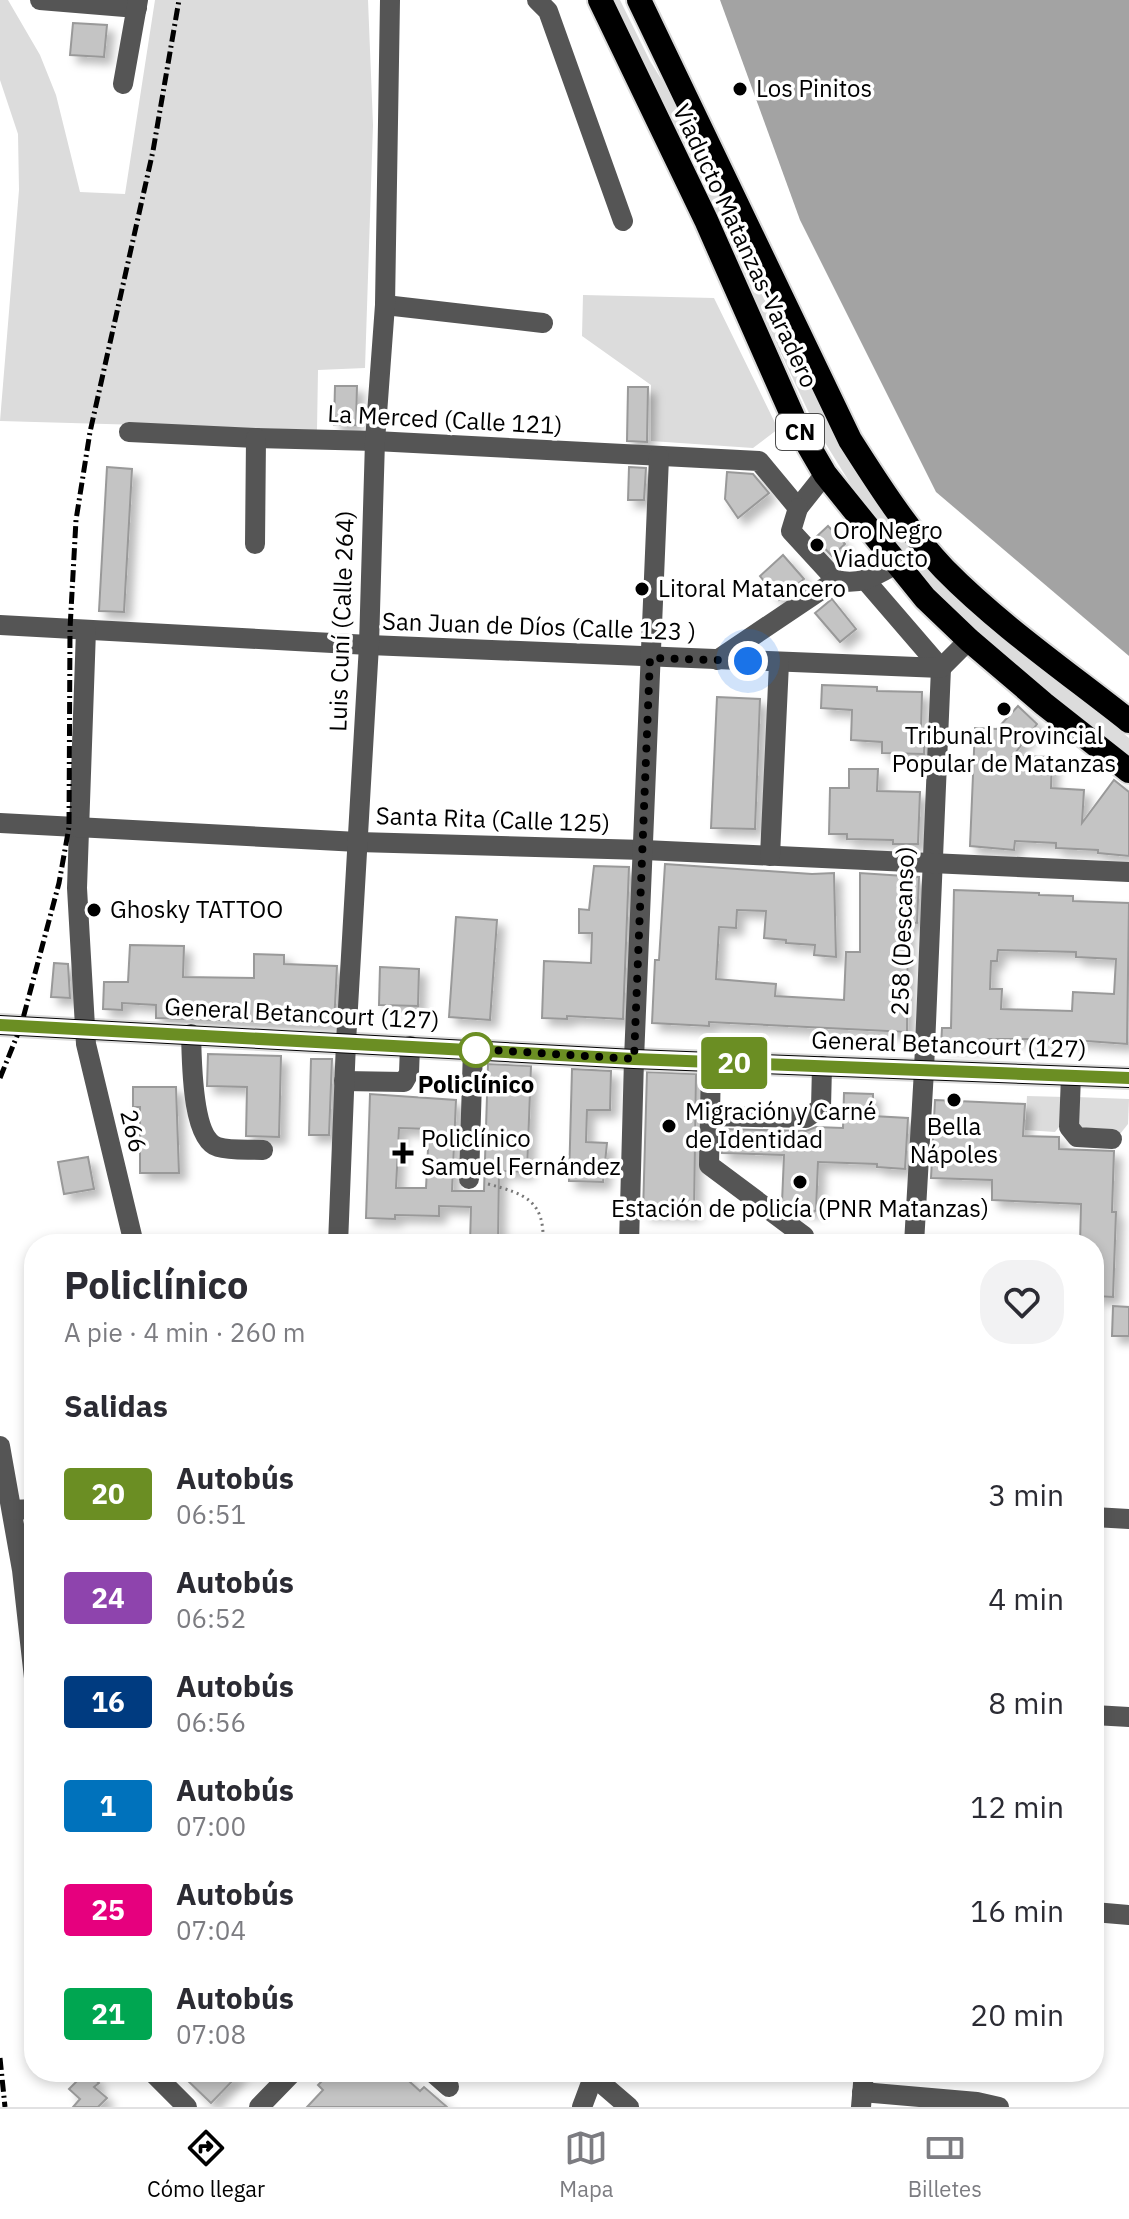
<!DOCTYPE html>
<html lang="es">
<meta charset="utf-8">
<style>
body{margin:0;font-family:"IBM Plex Sans",sans-serif;background:#f2f2f3;color:#2b2b33;height:100vh;display:flex;flex-direction:column;font-size:30px;white-space:nowrap}
*{box-sizing:border-box;margin:0}
p{font-size:26px;color:#7c7c81}
.icon{flex:none;width:44px;height:44px;fill:none;stroke:currentColor;stroke-width:2;stroke-linecap:round;stroke-linejoin:round}
.map{position:relative;flex:1;overflow:hidden}
.sheet{position:absolute;left:24px;top:1234px;width:1080px;height:848px;display:flex;flex-direction:column;background:#fff;border-radius:32px;box-shadow:0 4px 12px #0003}
.sheet>*{flex:none}
.badge{padding:0 16px;border-radius:6px;font-size:28px;line-height:52px}
.you{position:absolute;width:40px;height:40px;margin:-20px;border:6px solid #fff;border-radius:50%;background:#1a73e8;box-shadow:0 0 0 12px #1a73e833}
.map>.badge{position:absolute;translate:-50% -50%;box-shadow:0 0 0 4px #fff}
h2{padding:0 40px;font-size:30px;line-height:72px}
.round{display:grid;place-items:center;flex:none;width:84px;height:84px;border-radius:32px;background:#f2f2f3}
.headline{display:flex;align-items:center;justify-content:space-between;height:136px;padding:0 40px}
h1{font-size:38px;font-weight:700;line-height:60px}
ul{padding:0;list-style:none}
li{display:flex;align-items:center;gap:24px;height:104px;padding:0 40px}
li div{flex:1}
li b{display:block;font-size:30px}
li em{font-style:normal}
li .badge{min-width:88px;font-weight:700;text-align:center}
.tabs{display:flex;justify-content:space-around;align-items:center;height:112px;border-top:2px solid #e1e1e2;background:#fff;font-size:22px;color:#7c7c81}
.tabs a{display:grid;justify-items:center;gap:4px}
.tabs .active{color:#000}
.map>svg:first-child{display:block}
.green{fill:#dcdcdc}
.water{fill:#a3a3a3}
.building{fill:#c4c4c4;stroke:#999;stroke-width:2;fill-rule:evenodd;filter:url(#shadow)}
.lines{fill:none;stroke-linecap:round;stroke-linejoin:round}
.major-casing{stroke:#dbdbdb;stroke-width:24}
.highway-casing{stroke:#dbdbdb;stroke-width:28}
.path{stroke:#777;stroke-width:3;stroke-dasharray:2 4;stroke-linecap:butt}
.minor{stroke:#555;stroke-width:20}
.major{stroke:#000;stroke-width:20}
.highway{stroke:#000;stroke-width:24}
.rail{stroke:#000;stroke-width:5;stroke-dasharray:12 4 2 4;stroke-linecap:butt}
.line-casing{stroke:#fff;stroke-width:18}
.line{stroke:#6b8e23;stroke-width:12}
.walk{stroke:#000;stroke-width:8;stroke-dasharray:0 14.4}
.poi-dot{fill:#000;stroke:#fff;stroke-width:3}
.stop-dot{fill:#fff;stroke:#6b8e23;stroke-width:4}
.labels{text-anchor:middle;stroke-width:7;stroke-linejoin:round;paint-order:stroke}
.shield{fill:#fff;stroke:#4c4c4c;stroke-width:2}
.shield-label{font-size:22px;font-weight:bold;fill:#000}
.poi-label{font-size:24px;fill:#000;stroke:#fff;text-anchor:start}
.street-label{font-size:24px;fill:#000;stroke:#fff}
.stop-label{font-size:24px;font-weight:bold;fill:#000;stroke:#fff}
</style>
<div class="map">
<svg width="1129" height="2107" viewBox="0 0 1129 2107">
<defs>
<filter id="shadow"><feDropShadow dx="7" dy="7" stdDeviation="4" flood-color="#0004"/></filter>
</defs>
<rect width="100%" height="100%" fill="#fff"/>
<g class="green">
<polygon points="0,0 8,0 40,55 56,95 80,192 125,194 155,0 368,0 373,125 365,368 318,370 317,430 0,421 19,190 18,134 0,80"/>
<polygon points="615,0 620,0 650,61 676,103 827,421 860,477 950,590 1129,738 1129,757 1050,696 939,597 858,496 816,428"/>
<polygon points="583,295 714,298 778,429 753,448 651,441 651,385 582,336"/>
<polygon points="1027,1096 1065,1097 1063,1122 1055,1132 1025,1130"/>
<polygon points="1076,1097 1129,1099 1128,1124 1120,1134 1082,1133 1075,1122"/>
</g>
<polygon class="water" points="720,0 1129,0 1129,656 936,492 800,220"/>
<g class="building">
<polygon points="73,23 107,25 104,57 70,55"/>
<polygon points="335,386 357,386 356,425 334,425"/>
<polygon points="628,387 648,387 647,442 627,441"/>
<polygon points="107,467 132,469 124,612 99,611"/>
<polygon points="629,467 646,468 644,500 628,500"/>
<polygon points="727,472 753,474 769,493 738,518 725,499"/>
<polygon points="828,526 845,544 832,556 815,538"/>
<polygon points="783,555 804,579 779,600 760,576"/>
<polygon points="832,599 856,629 840,642 815,613"/>
<polygon points="822,685 877,687 877,691 922,692 921,733 925,733 924,754 882,753 882,742 851,740 852,710 821,708"/>
<polygon points="717,697 760,699 755,829 711,828"/>
<polygon points="1018,706 1037,724 1013,756 1052,757 1051,788 1084,790 1082,823 1114,780 1129,792 1129,856 1098,853 1098,850 1056,848 1056,843 1015,841 1014,850 970,846 975,728 997,729"/>
<polygon points="849,769 878,769 877,791 920,792 918,844 893,844 893,840 847,839 847,834 829,834 830,788 849,788"/>
<polygon points="665,864 812,874 834,873 836,957 814,955 815,945 786,943 786,940 764,938 766,911 737,910 736,928 719,927 716,979 776,984 775,996 844,1000 846,952 860,952 860,873 919,877 917,923 908,922 907,1032 709,1022 709,1026 652,1023 655,960 659,960"/>
<polygon points="594,866 629,867 623,1019 567,1016 567,1019 542,1018 544,961 591,963 592,933 579,933 579,909 589,910"/>
<path d="M 954,890 L 1039,893 L 1039,895 L 1073,896 L 1073,901 L 1129,903 L 1127,1044 L 1059,1039 L 985,1039 L 985,1047 L 941,1046 L 942,1028 L 951,1028 ZM 998,950 L 1076,952 L 1076,957 L 1116,959 L 1114,994 L 1073,992 L 1072,1011 L 1001,1009 L 1002,989 L 990,989 L 991,961 L 997,961 Z"/>
<polygon points="456,917 497,920 490,1020 449,1017"/>
<polygon points="130,945 184,946 183,977 254,978 254,954 284,955 284,964 337,966 334,1024 156,1018 156,1005 122,1003 122,1010 103,1009 104,982 128,982"/>
<polygon points="54,963 68,964 70,998 51,997"/>
<polygon points="380,967 419,969 418,1006 379,1005"/>
<polygon points="208,1054 281,1056 279,1137 246,1136 247,1087 207,1086"/>
<polygon points="311,1059 332,1059 329,1135 309,1135"/>
<path d="M 488,1064 L 531,1066 L 527,1172 L 499,1171 L 498,1244 L 470,1244 L 471,1207 L 439,1206 L 439,1216 L 395,1215 L 395,1219 L 366,1218 L 370,1094 L 456,1100 L 452,1191 L 484,1191 ZM 399,1128 L 429,1129 L 426,1188 L 396,1188 Z"/>
<polygon points="572,1069 611,1071 610,1110 587,1110 586,1142 607,1143 603,1182 569,1181"/>
<polygon points="647,1072 696,1074 694,1214 643,1213"/>
<polygon points="133,1087 176,1087 179,1173 140,1173 140,1107 133,1107"/>
<polygon points="844,1093 873,1094 873,1116 908,1118 905,1169 877,1167 877,1164 818,1162 816,1211 790,1209 782,1203 784,1155 722,1153 723,1129 806,1131 816,1127 843,1128"/>
<polygon points="935,1100 1025,1104 1023,1136 1059,1137 1059,1149 1114,1151 1112,1212 1116,1212 1113,1297 1094,1296 1094,1244 1080,1244 1081,1204 992,1200 992,1180 931,1178"/>
<polygon points="88,1157 94,1189 64,1194 58,1162"/>
<polygon points="1113,1306 1129,1307 1129,1336 1112,1336"/>
<polygon points="86,2072 99,2083 94,2087 107,2098 98,2107 73,2107 80,2099 69,2089"/>
<polygon points="193,2072 241,2072 211,2103 186,2079"/>
<polygon points="331,2072 399,2072 420,2091 424,2087 447,2107 307,2107 323,2090 318,2085"/>
</g>
<g class="lines">
<g class="major-casing">
<polyline id="major" points="0,1025 634,1059 1129,1078"/>
</g>
<g class="highway-casing">
<g id="highway">
<polyline points="600,0 706,220 797,426 825,474 925,598 969,640 1044,704 1129,771"/>
<path d="M 639,0 L 850,440 C 878,484 908,531 944,569 C 999,625 1067,672 1129,721"/>
</g>
</g>
<path class="path" d="M 488,1184 C 526,1194 545,1201 543,1244"/>
<g class="minor">
<polyline points="40,0 137,8"/>
<polyline points="537,0 548,11 623,221"/>
<polyline points="123,84 138,0"/>
<polyline points="385,305 543,323"/>
<polyline points="129,432 256,438 375,441 759,461 798,508 825,474"/>
<polyline points="798,508 791,531 836,580"/>
<polyline points="255,544 256,438"/>
<polyline points="866,581 941,668 924,1070 914,1244"/>
<polyline points="0,625 369,645 941,668 969,640"/>
<polyline points="86,630 77,888 86,1044 134,1244"/>
<path d="M 717,660 L 836,580 C 860,586 875,576 896,564"/>
<polyline points="0,823 358,842 644,850 1129,872"/>
<polyline points="770,856 779,663"/>
<path d="M 191,1034 C 192,1059 191,1139 218,1147 C 231,1151 249,1149 263,1150"/>
<polyline points="711,1062 710,1116 806,1118 821,1108 822,1066"/>
<polyline points="1071,1076 1069,1127 1077,1137 1112,1139"/>
<polyline points="344,1081 404,1082 409,1073 410,1046"/>
<polyline points="710,1116 709,1165 804,1236 804,1244"/>
<polyline points="469,1179 473,1049"/>
<polyline points="338,1244 346,1042 369,645 375,441 385,305 390,0"/>
<polyline points="629,1244 634,1059 659,457"/>
<polyline points="0,1446 22,1570 34,1678"/>
<polyline points="12,1510 34,1509"/>
<polyline points="1094,1517 1129,1519"/>
<polyline points="1094,1715 1129,1717"/>
<polyline points="1094,1912 1129,1915"/>
<polyline points="152,2072 187,2107"/>
<polyline points="432,2072 449,2087"/>
<polyline points="594,2077 629,2107"/>
<polyline points="862,2092 977,2102 999,2107"/>
<polyline points="259,2107 293,2072"/>
<polyline points="582,2107 595,2072"/>
<polyline points="861,2107 864,2072"/>
</g>
<use href="#major" class="major"/>
<use href="#highway" class="highway"/>
<g class="rail">
<polyline points="0,1078 21,1026 59,883 69,827 70,629 76,520 90,432 153,151 179,0"/>
<polyline points="0,2058 5,2107"/>
</g>
</g>
<g class="lines">
<g class="line-casing">
<polyline id="line" points="0,1025 634,1059 1129,1078"/>
</g>
<use href="#line" class="line"/>
<polyline class="walk" points="476,1050 473,1049 634,1059 650,658 748,661"/>
</g>
<g class="poi-dot">
<circle cx="740" cy="89" r="8"/>
<circle cx="817" cy="545" r="8"/>
<circle cx="642" cy="589" r="8"/>
<circle cx="1004" cy="709" r="8"/>
<circle cx="94" cy="910" r="8"/>
<circle cx="954" cy="1100" r="8"/>
<circle cx="669" cy="1126" r="8"/>
<path d="M399 1141h8v8h8v8h-8v8h-8v-8h-8v-8h8z"/>
<circle cx="800" cy="1182" r="8"/>
</g>
<circle class="stop-dot" cx="476" cy="1050" r="16"/>
<g class="labels">
<rect class="shield" x="776" y="414" width="48" height="36" rx="6"/>
<g class="shield-label">
<text x="800" y="440">CN</text>
</g>
<g class="poi-label">
<text x="756" y="97">Los Pinitos</text>
<text x="833" y="539">Oro Negro<tspan x="833" dy="28">Viaducto</tspan></text>
<text x="658" y="597">Litoral Matancero</text>
<text x="1004" y="744" text-anchor="middle">Tribunal Provincial<tspan x="1004" dy="28">Popular de Matanzas</tspan></text>
<text x="110" y="918">Ghosky TATTOO</text>
<text x="685" y="1120">Migración y Carné<tspan x="685" dy="28">de Identidad</tspan></text>
<text x="954" y="1135" text-anchor="middle">Bella<tspan x="954" dy="28">Nápoles</tspan></text>
<text x="421" y="1147">Policlínico<tspan x="421" dy="28">Samuel Fernández</tspan></text>
<text x="800" y="1217" text-anchor="middle">Estación de policía (PNR Matanzas)</text>
</g>
<g class="street-label">
<text transform="translate(745 246) rotate(65)" y="8">Viaducto Matanzas-Varadero</text>
<text transform="translate(445 420) rotate(3)" y="8">La Merced (Calle 121)</text>
<text transform="translate(342 621) rotate(-88)" y="8">Luis Cuní (Calle 264)</text>
<text transform="translate(539 627) rotate(2)" y="8">San Juan de Díos (Calle 123 )</text>
<text transform="translate(493 820) rotate(2)" y="8">Santa Rita (Calle 125)</text>
<text transform="translate(903 931) rotate(-88)" y="8">258 (Descanso)</text>
<text transform="translate(302 1014) rotate(3)" y="8">General Betancourt (127)</text>
<text transform="translate(949 1045) rotate(2)" y="8">General Betancourt (127)</text>
<text transform="translate(133 1131) rotate(76)" y="8">266</text>
</g>
<g class="stop-label">
<text x="476" y="1093">Policlínico</text>
</g>
</g>
</svg>
<div class="you" style="left:748px;top:661px"></div>
<b class="badge" style="left:734px;top:1063px;background:#6b8e23;color:#fff">20</b>
<section class="sheet">
<div class="headline"><div><h1>Policlínico</h1><p>A pie · 4 min · 260 m</p></div><a class="round"><svg class="icon" aria-label="heart" viewBox="0 0 24 24"><path d="M12 20l-8-8c-3-5 5-10 8-4 3-6 11-1 8 4z"/></svg></a></div>
<h2>Salidas</h2>
<ul>
<li><span class="badge" style="background:#6b8e23;color:#fff">20</span><div><b>Autobús</b><p>06:51</p></div><em>3 min</em></li>
<li><span class="badge" style="background:#8e44ad;color:#fff">24</span><div><b>Autobús</b><p>06:52</p></div><em>4 min</em></li>
<li><span class="badge" style="background:#003b80;color:#fff">16</span><div><b>Autobús</b><p>06:56</p></div><em>8 min</em></li>
<li><span class="badge" style="background:#0072bc;color:#fff">1</span><div><b>Autobús</b><p>07:00</p></div><em>12 min</em></li>
<li><span class="badge" style="background:#e6007e;color:#fff">25</span><div><b>Autobús</b><p>07:04</p></div><em>16 min</em></li>
<li><span class="badge" style="background:#00a651;color:#fff">21</span><div><b>Autobús</b><p>07:08</p></div><em>20 min</em></li>
</ul>
</section>
</div>
<nav class="tabs">
<a class="active"><svg class="icon" aria-label="directions" viewBox="0 0 24 24"><path d="M12 3l9 9-9 9-9-9zM9 14v-3h6M13 9l2 2-2 2"/></svg>Cómo llegar</a>
<a><svg class="icon" aria-label="map" viewBox="0 0 24 24"><path d="M3 6l6-2 6 2 6-2v14l-6 2-6-2-6 2zM9 4v14M15 6v14"/></svg>Mapa</a>
<a><svg class="icon" aria-label="tickets" viewBox="0 0 24 24"><path d="M3 7h18v10H3zM15 7v10"/></svg>Billetes</a>
</nav>
